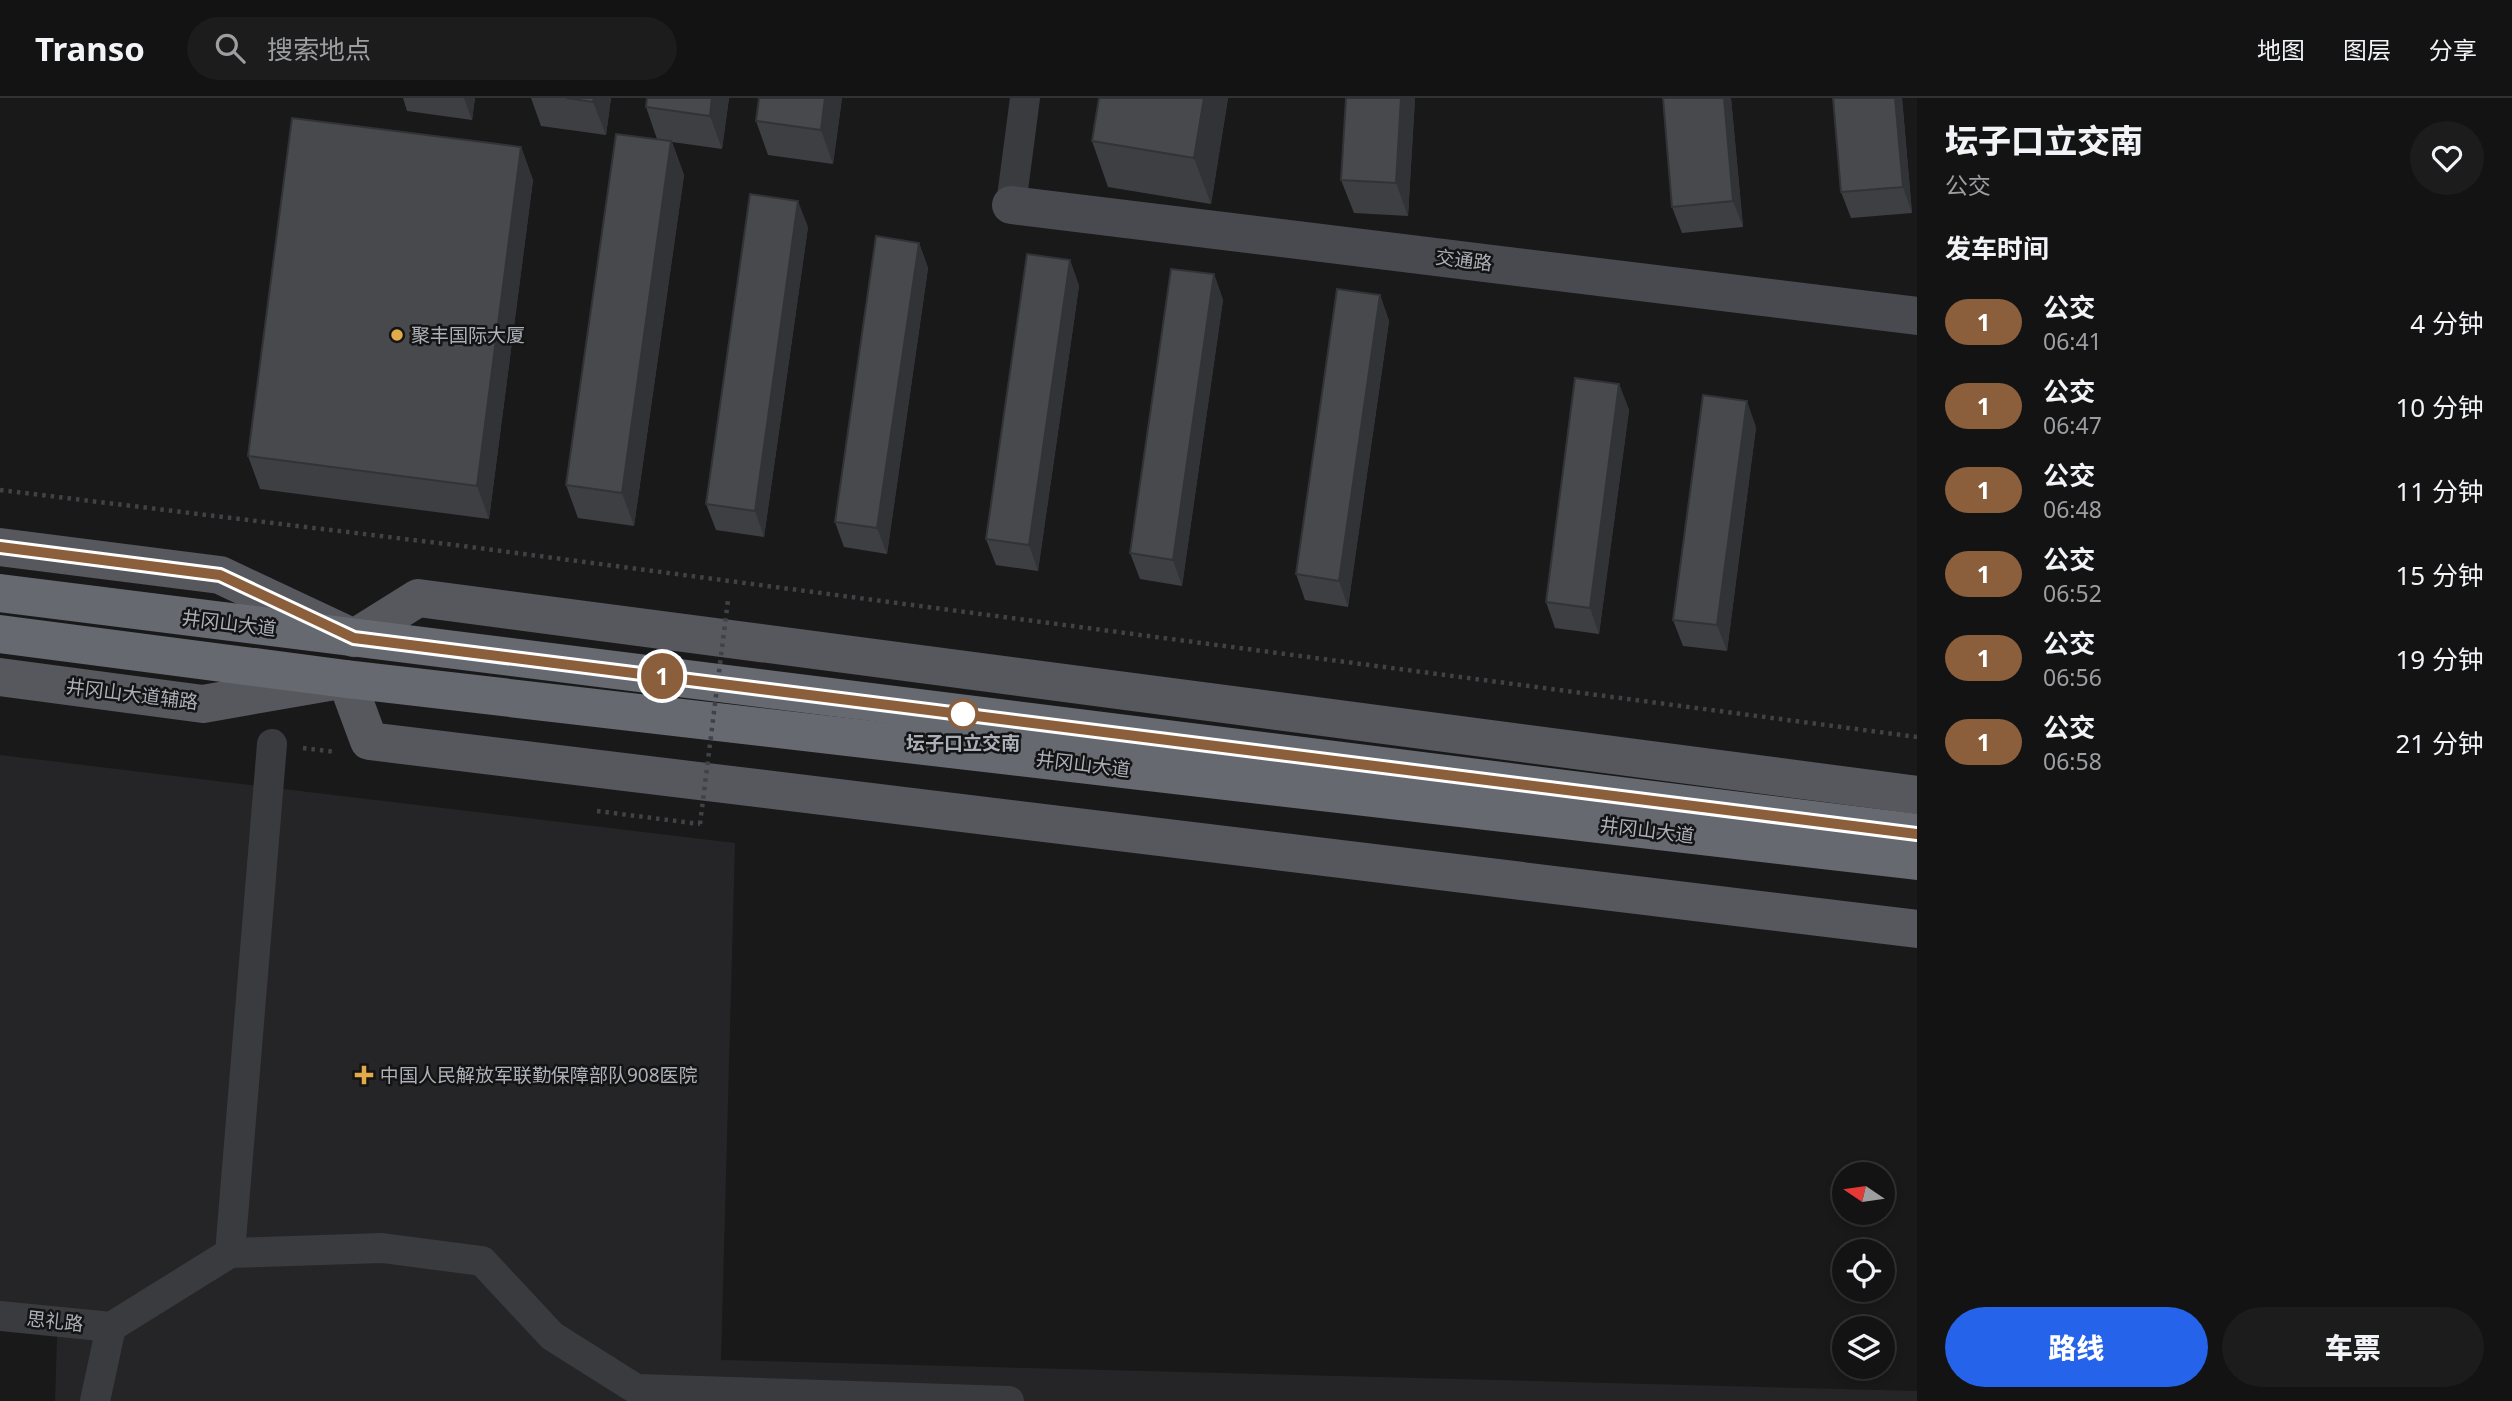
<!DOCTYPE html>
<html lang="zh">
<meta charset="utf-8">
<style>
body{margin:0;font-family:"Noto Sans","Noto Sans SC",sans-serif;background:#1c1c1d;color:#f1f3f6;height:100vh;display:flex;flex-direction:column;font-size:26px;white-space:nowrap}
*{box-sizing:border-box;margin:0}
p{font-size:23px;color:#9d9ea0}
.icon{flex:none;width:38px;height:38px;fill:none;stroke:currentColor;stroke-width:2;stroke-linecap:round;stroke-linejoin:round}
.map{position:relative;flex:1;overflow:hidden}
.sheet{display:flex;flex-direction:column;background:#131314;width:595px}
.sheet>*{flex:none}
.badge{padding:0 14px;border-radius:23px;font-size:24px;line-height:46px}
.needle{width:46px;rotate:283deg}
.buttons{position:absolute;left:1832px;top:1064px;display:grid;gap:14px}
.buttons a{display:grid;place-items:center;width:63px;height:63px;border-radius:50%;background:#131314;box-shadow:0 4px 10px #0003,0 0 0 2px #323234;font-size:35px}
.map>.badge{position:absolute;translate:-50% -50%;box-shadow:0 0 0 4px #fff}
h2{padding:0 28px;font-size:26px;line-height:63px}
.round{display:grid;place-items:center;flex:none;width:74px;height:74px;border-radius:37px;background:#1c1c1d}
.head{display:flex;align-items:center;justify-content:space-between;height:119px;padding:0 28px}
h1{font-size:33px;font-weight:800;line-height:52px}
.cta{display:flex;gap:14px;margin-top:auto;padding:14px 28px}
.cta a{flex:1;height:80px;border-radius:42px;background:#2563eb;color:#fff;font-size:28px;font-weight:800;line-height:80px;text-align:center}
.cta a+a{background:#1c1c1d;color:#f1f3f6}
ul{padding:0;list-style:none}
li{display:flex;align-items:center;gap:21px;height:84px;padding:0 28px}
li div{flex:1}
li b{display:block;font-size:26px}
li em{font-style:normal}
li .badge{min-width:77px;font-weight:700;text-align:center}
header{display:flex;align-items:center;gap:42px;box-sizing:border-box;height:98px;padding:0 35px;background:#131314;border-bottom:2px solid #323234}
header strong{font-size:33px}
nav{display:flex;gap:38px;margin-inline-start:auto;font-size:24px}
.search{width:490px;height:63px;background:#1c1c1d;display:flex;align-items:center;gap:18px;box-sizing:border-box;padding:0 24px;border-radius:38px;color:#9d9ea0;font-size:26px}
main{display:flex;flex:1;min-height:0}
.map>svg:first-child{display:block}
.built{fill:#252527}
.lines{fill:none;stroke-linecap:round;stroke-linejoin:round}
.path{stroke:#404246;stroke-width:4.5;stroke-dasharray:3.5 5;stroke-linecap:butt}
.street{stroke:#3a3b3f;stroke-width:30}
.secondary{stroke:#484a4f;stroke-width:38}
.primary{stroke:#56585e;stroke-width:38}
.highway{stroke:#666970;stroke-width:38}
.path-bridge{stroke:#404246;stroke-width:4.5;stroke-dasharray:3.5 5;stroke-linecap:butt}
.wall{fill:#3e3f42}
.shaded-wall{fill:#323336}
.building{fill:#48494d;stroke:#323336;stroke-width:2}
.line-casing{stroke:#fff;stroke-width:16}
.line{stroke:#8b5e3c;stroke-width:10}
.poi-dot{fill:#e1ab4a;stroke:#141415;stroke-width:2.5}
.stop-dot{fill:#fff;stroke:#8b5e3c;stroke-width:3.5}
.labels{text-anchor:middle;stroke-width:5;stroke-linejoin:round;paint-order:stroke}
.street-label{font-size:19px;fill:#acb0b9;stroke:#141415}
.poi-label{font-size:19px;fill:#acb0b9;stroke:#141415;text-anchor:start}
.stop-label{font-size:19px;font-weight:bold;fill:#acb0b9;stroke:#141415}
</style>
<header>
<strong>Transo</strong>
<div class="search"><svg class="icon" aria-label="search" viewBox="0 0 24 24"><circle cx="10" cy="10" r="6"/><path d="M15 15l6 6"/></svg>搜索地点</div>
<nav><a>地图</a><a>图层</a><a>分享</a></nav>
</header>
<main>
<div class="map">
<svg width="1917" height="1303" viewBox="0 0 1917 1303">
<rect width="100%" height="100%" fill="#19191a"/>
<polygon class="built" points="0,657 735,745 721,1262 1917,1293 1917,1303 55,1303 58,1211 0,1209"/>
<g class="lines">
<g class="path">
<polyline points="0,392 463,448 1917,639"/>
<polyline points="303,650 336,654"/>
<polyline points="597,713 700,726"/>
</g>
<g class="street">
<polyline points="1011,107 1025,0"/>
<polyline points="230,1155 382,1150 482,1163 552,1238 636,1291 1009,1303"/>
<polyline points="0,1218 111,1229"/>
<polyline points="95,1303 111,1229 230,1155 272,646"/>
</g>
<polyline class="secondary" points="1011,107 1917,218"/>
<g class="primary">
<polyline points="0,449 220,477 354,540 418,500 1917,697"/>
<polyline points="0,579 203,606 346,581 369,643 1917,831"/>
</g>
<g class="highway">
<polyline points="0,495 1917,735"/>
<polyline points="0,536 346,581 1917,763"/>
</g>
<polyline class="path-bridge" points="700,726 728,502"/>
</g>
<g class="wall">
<polygon points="403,0 475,0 472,22 407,13"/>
<polygon points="531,0 611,0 606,37 541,28"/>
<polygon points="729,0 722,51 672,44 684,77 634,428 578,420 566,387 657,41 646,9"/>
<polygon points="842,0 833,66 768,57 756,23"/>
<polygon points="1099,0 1228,0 1211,106 1108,89 1092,43"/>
<polygon points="1415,0 1408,118 1354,115 1341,82"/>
<polygon points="1731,0 1743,129 1682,135 1672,109"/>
<polygon points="1833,0 1902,0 1912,115 1851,120 1841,94"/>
<polygon points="521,49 533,82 489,421 260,391 248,358"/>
<polygon points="808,129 764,439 716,432 706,406"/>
<polygon points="919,145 928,170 887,456 844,449 835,424"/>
<polygon points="1070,162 1079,188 1038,473 996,467 986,441"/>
<polygon points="1214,176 1223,202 1182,488 1140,481 1130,455"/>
<polygon points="1380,197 1389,223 1348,509 1305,502 1296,476"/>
<polygon points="1619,286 1629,312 1599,536 1555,530 1546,504"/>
<polygon points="1756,329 1727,553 1683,548 1673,522"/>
</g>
<g class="shaded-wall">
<polygon points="464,0 475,0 472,22"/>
<polygon points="594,0 611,0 606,37 593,4"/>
<polygon points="712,0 729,0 722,51 710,18"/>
<polygon points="825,0 842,0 833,66 821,32"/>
<polygon points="1204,0 1228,0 1211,106 1194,60"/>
<polygon points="1401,0 1415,0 1408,118 1396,85"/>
<polygon points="1724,0 1731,0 1743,129 1733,103"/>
<polygon points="1895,0 1902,0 1912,115 1903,89"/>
<polygon points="671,43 684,77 634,428 622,395"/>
<polygon points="521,49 533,82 489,421 477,388"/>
<polygon points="798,103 808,129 764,439 755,413"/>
<polygon points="919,145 928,170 887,456 877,430"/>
<polygon points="1070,162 1079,188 1038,473 1029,447"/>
<polygon points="1214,176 1223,202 1182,488 1173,462"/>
<polygon points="1380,197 1389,223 1348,509 1339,483"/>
<polygon points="1619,286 1629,312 1599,536 1590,510"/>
<polygon points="1747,303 1756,329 1727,553 1717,527"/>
</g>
<g class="building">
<polygon points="566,0 594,0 593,4"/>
<polygon points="647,0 712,0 710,18 646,9"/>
<polygon points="759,0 825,0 821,32 756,23"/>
<polygon points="1099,0 1204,0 1194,60 1092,43"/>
<polygon points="1346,0 1401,0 1396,85 1341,82"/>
<polygon points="1663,0 1724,0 1733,103 1672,109"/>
<polygon points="1833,0 1895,0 1903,89 1841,94"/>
<polygon points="292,20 521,49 477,388 248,358"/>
<polygon points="616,36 671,43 622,395 566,387"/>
<polygon points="750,96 798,103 755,413 706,406"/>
<polygon points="876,138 919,145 877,430 835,424"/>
<polygon points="1027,156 1070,162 1029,447 986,441"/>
<polygon points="1171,171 1214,176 1173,462 1130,455"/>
<polygon points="1337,191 1380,197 1339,483 1296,476"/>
<polygon points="1575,280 1619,286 1590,510 1546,504"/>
<polygon points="1703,297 1747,303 1717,527 1673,522"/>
</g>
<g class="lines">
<g class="line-casing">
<polyline id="line" points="0,449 220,477 354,540 1917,736"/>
</g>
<use href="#line" class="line"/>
</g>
<g class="poi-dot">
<circle cx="397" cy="237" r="7"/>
<path d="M360.5 966.5h7v7h7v7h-7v7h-7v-7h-7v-7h7z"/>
</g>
<circle class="stop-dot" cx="963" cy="616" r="14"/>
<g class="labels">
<g class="street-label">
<text transform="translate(1464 162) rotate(7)" y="7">交通路</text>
<text transform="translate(229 525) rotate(7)" y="7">井冈山大道</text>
<text transform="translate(132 596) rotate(7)" y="7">井冈山大道辅路</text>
<text transform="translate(1083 666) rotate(7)" y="7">井冈山大道</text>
<text transform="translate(1647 732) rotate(7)" y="7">井冈山大道</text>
<text transform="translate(55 1223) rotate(6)" y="7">思礼路</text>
</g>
<g class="poi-label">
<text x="411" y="244">聚丰国际大厦</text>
<text x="380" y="984">中国人民解放军联勤保障部队908医院</text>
</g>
<g class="stop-label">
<text x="963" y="652">坛子口立交南</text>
</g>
</g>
</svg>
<div class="buttons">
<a><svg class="needle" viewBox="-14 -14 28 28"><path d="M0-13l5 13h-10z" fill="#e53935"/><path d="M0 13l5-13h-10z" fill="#9d9ea0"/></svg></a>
<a><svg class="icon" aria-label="locate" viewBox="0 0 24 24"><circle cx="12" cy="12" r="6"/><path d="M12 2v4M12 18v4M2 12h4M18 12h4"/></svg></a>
<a><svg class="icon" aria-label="layers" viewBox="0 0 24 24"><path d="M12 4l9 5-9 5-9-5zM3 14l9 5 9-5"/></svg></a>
</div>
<b class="badge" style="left:662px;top:578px;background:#8b5e3c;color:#fff">1</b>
</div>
<section class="sheet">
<div class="head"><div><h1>坛子口立交南</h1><p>公交</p></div><a class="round"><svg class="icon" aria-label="heart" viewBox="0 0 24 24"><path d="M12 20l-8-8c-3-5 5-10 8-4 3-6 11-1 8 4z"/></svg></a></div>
<h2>发车时间</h2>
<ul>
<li><span class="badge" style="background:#8b5e3c;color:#fff">1</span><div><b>公交</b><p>06:41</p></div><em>4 分钟</em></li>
<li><span class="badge" style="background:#8b5e3c;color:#fff">1</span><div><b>公交</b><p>06:47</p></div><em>10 分钟</em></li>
<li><span class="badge" style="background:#8b5e3c;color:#fff">1</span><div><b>公交</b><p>06:48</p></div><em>11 分钟</em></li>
<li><span class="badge" style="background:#8b5e3c;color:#fff">1</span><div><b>公交</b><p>06:52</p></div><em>15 分钟</em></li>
<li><span class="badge" style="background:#8b5e3c;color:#fff">1</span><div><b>公交</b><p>06:56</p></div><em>19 分钟</em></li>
<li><span class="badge" style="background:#8b5e3c;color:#fff">1</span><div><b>公交</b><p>06:58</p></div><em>21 分钟</em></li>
</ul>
<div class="cta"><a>路线</a><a>车票</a></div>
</section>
</main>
